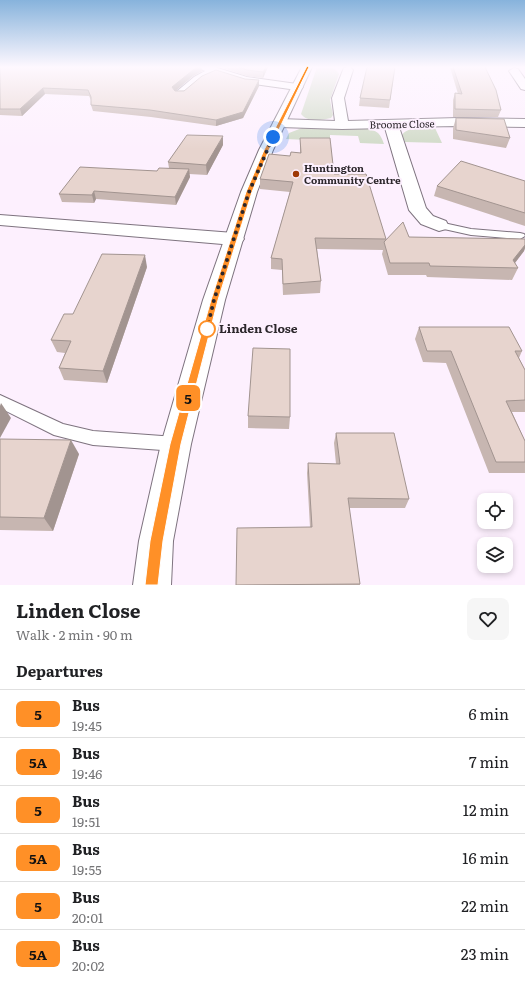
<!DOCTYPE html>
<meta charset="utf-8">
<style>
body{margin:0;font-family:Literata,serif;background:#f6f6f6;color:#202124;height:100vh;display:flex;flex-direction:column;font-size:15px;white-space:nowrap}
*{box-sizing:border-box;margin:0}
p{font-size:13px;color:#757577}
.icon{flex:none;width:22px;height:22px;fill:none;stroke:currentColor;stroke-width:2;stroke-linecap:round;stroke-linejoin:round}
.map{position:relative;height:585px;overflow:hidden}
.sheet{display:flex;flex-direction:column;background:#fff;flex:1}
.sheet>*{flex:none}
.badge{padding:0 8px;border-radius:6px;font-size:14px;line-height:26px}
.fabs{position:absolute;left:477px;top:493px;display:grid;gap:8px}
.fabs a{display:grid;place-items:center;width:36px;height:36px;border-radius:8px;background:#fff;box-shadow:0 2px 6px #0003;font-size:20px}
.you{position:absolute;width:20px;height:20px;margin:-10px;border:3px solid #fff;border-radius:50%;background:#1a73e8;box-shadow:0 0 0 6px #1a73e833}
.map>.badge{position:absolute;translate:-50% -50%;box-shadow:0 0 0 2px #fff}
h2{padding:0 16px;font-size:15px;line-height:36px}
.round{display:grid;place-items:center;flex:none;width:42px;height:42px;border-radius:8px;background:#f6f6f6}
.summary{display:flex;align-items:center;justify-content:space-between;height:68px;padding:0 16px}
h1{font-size:19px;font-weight:700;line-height:30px}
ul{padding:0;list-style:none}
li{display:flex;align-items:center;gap:12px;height:48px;padding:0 16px;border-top:1px solid #e0e0e0}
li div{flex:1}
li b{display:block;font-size:15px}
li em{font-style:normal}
li .badge{min-width:44px;font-weight:700;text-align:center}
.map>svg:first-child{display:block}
.green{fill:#d0dac7}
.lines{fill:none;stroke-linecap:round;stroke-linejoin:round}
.service-casing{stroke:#7e737f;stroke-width:2}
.minor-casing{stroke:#7e737f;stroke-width:2}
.tertiary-casing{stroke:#7e737f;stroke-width:2}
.service{fill:#fff;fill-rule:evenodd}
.minor{fill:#fff;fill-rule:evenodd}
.tertiary{fill:#fff;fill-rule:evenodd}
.wall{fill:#c7b6b1}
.shaded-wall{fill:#a29490}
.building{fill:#e7d4ce;stroke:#a29490}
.line{fill:#ff9027;stroke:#fff}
.walk{stroke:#2c272c;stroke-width:4;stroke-dasharray:0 7.2}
.poi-dot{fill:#9e3906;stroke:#fdf0fe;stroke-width:1.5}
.stop-dot{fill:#fff;stroke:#ff9027;stroke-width:2}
.labels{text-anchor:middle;stroke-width:4;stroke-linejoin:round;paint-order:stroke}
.far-street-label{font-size:10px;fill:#2c272c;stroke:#fdf0fe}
.far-poi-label{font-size:10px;font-weight:bold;fill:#2c272c;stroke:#fdf0fe;text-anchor:start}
.stop-label{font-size:12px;font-weight:bold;fill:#2c272c;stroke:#fdf0fe;text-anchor:start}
</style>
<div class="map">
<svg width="525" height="585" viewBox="0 0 525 585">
<rect width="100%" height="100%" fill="#fdf0fe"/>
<g class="green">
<path d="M 317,67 C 325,67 335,66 339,74 L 330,100 L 333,115 L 331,118 C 321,120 308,123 301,114 Z"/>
<path d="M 302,128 C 318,128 367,124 378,133 C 381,136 382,139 384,144 L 360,143 L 358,136 L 330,135 L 330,141 L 286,139 L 289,133 Z"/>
<path d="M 435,128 L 442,143 L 405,142 L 402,135 C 408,126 425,128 435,128 Z"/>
</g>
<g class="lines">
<g class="service-casing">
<g id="service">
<polygon points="439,222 471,229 520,233 524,234 525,236 520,239 471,235 435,227 434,225 435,223"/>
<polygon points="0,395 63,424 93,431 176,437 182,439 184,444 182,449 176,451 93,445 54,435 0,408"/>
</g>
</g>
<g class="minor-casing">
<g id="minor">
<polygon points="197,67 214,67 247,77 297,84 301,85 303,87 301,89 297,90 246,83 216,74 202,81 184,96 176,96 174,94 176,92 194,77 205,71"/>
<polygon points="350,67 353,70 344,98 348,121 458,118 525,119 525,127 458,126 399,127 426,208 433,216 446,221 448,225 446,229 439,231 421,224 409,210 385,128 342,129 280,127 275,126 273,123 275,120 280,119 335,121 332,98 343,70 344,68"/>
<polygon points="514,68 518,69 525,79 525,90 521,89 509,71"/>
<polygon points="0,215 234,233 241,235 244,239 241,243 234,245 0,225"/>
</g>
</g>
<g class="tertiary-casing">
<polygon id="tertiary" points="302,67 312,67 273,150 257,192 225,300 191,444 173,541 171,585 133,585 139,541 161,444 203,300 241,192 259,150"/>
</g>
<use href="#service" class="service"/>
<use href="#minor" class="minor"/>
<use href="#tertiary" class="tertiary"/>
</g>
<g class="wall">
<polygon points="0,67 201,67 202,71 193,76 175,91 259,86 243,118 216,126 151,117 93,111 91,105 91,100 89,96 45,94 22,116 0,115"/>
<polygon points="220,67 268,67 263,78 247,76"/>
<polygon points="395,67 389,108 359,106 360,98"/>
<polygon points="450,67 485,67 501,110 498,117 453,117 453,100 455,93 458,94"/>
<polygon points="456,118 510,138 506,148 453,139 453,128"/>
<polygon points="300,138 334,174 386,239 386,241 409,237 525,239 525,248 524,251 515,263 518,268 512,280 427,277 426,275 388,275 382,254 383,250 317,249 321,281 320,293 283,295 282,270 271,269 271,258 290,192 260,189 260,179 290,156 300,153"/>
<polygon points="223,145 207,175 189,174 190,177 176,205 96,199 94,203 62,202 59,194 169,168 168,162"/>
<polygon points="525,181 525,226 434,196 437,186"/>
<polygon points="147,267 107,383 64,380 59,368 65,353 57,352 51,340 73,314"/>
<polygon points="419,327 522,351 519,358 525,370 525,412 512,412 525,441 525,473 489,473 446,363 423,362 415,339"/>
<polygon points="248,416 290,417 289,429 248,428"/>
<polygon points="336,433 409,499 405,508 349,508 360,585 236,585 310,527 307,473 308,463 336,464 334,443"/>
<polygon points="0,439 79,454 53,531 0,530"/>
</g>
<g class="shaded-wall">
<polygon points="198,67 201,67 202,71 193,76 173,93 172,87 193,70"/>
<polygon points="266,67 268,67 263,78 263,72"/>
<polygon points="259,80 259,86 243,118 216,126 216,120"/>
<polygon points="43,88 45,94 22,116 20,109"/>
<polygon points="223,136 223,145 207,175 206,165"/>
<polygon points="189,169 190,177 176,205 175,197"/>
<polygon points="94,191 96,199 94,203 92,195"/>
<polygon points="525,245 525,248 524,251 511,268 513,260"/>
<polygon points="145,255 147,267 107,383 103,371"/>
<polygon points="1,403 11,418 0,438 0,406"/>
<polygon points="71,440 79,454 53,531 44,518"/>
</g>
<g class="building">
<polygon points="0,67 198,67 193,70 172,87 175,91 184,91 202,76 216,70 245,79 259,80 243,112 216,120 150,110 91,105 91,97 88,90 43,88 20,109 0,109"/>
<polygon points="238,67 266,67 263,72 247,70"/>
<polygon points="367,67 395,67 390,100 360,98"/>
<polygon points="453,67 485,67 496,90 501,110 455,109 455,93 462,94"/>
<polygon points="456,118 504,119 510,138 456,130"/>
<polygon points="187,135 223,136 206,165 168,162"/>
<polygon points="300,138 330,138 334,174 366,174 386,239 315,238 321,281 283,284 282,259 271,258 293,182 260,179 269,154 290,156 291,152 301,153"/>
<polygon points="461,161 525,181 525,213 437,186"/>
<polygon points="80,167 157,171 159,168 189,169 175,197 94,191 92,195 59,194"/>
<polygon points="403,222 409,237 525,239 525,245 513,260 518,268 430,266 429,263 390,263 384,242"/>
<polygon points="102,254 145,255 103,371 59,368 71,341 51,340 64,314 73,314"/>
<polygon points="419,327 509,327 522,351 515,351 525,370 525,400 506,401 525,441 525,462 496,462 451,351 427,351"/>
<polygon points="253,348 290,349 290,417 248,416"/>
<polygon points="336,433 394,433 409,499 348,498 360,584 236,585 237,528 312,527 308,463 340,464"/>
<polygon points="0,439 71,440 44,518 0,517"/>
</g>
<linearGradient id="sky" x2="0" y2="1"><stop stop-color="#87b3dc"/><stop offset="0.45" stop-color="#fef8ff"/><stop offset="1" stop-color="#fef8ff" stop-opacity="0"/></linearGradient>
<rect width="525" height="149" fill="url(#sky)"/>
<polygon class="line" points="307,66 309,67 269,150 252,192 218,300 181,444 163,541 158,585 145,585 150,541 170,444 211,300 246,192 264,150"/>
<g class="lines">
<polyline class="walk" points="207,329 214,300 249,192 273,137"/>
</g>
<circle class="poi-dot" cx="296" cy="174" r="4"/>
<circle class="stop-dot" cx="207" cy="329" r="8"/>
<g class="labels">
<g class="far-street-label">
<text transform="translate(402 124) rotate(-1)" y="4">Broome Close</text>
</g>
<g class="far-poi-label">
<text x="304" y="172">Huntington<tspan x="304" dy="12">Community Centre</tspan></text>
</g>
<g class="stop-label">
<text x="219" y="333">Linden Close</text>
</g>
</g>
</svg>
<div class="fabs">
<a><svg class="icon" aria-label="locate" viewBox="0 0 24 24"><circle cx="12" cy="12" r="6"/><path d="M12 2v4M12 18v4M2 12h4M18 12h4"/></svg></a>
<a><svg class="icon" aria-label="layers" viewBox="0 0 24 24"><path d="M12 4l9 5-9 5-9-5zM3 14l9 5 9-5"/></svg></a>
</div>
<div class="you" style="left:273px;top:137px"></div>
<b class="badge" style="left:188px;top:398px;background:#ff9027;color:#111">5</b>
</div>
<section class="sheet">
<div class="summary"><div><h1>Linden Close</h1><p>Walk · 2 min · 90 m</p></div><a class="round"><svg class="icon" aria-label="heart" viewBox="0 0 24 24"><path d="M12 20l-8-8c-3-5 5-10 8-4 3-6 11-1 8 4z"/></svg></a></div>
<h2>Departures</h2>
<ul>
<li><span class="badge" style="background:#ff9027;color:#111">5</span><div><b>Bus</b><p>19:45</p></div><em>6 min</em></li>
<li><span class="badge" style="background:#ff9027;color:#111">5A</span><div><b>Bus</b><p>19:46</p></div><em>7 min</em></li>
<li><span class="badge" style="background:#ff9027;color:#111">5</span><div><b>Bus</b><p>19:51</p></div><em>12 min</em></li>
<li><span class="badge" style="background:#ff9027;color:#111">5A</span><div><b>Bus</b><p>19:55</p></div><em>16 min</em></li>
<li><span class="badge" style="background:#ff9027;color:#111">5</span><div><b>Bus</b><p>20:01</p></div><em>22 min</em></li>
<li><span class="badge" style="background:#ff9027;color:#111">5A</span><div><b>Bus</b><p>20:02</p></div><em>23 min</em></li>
</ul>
</section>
